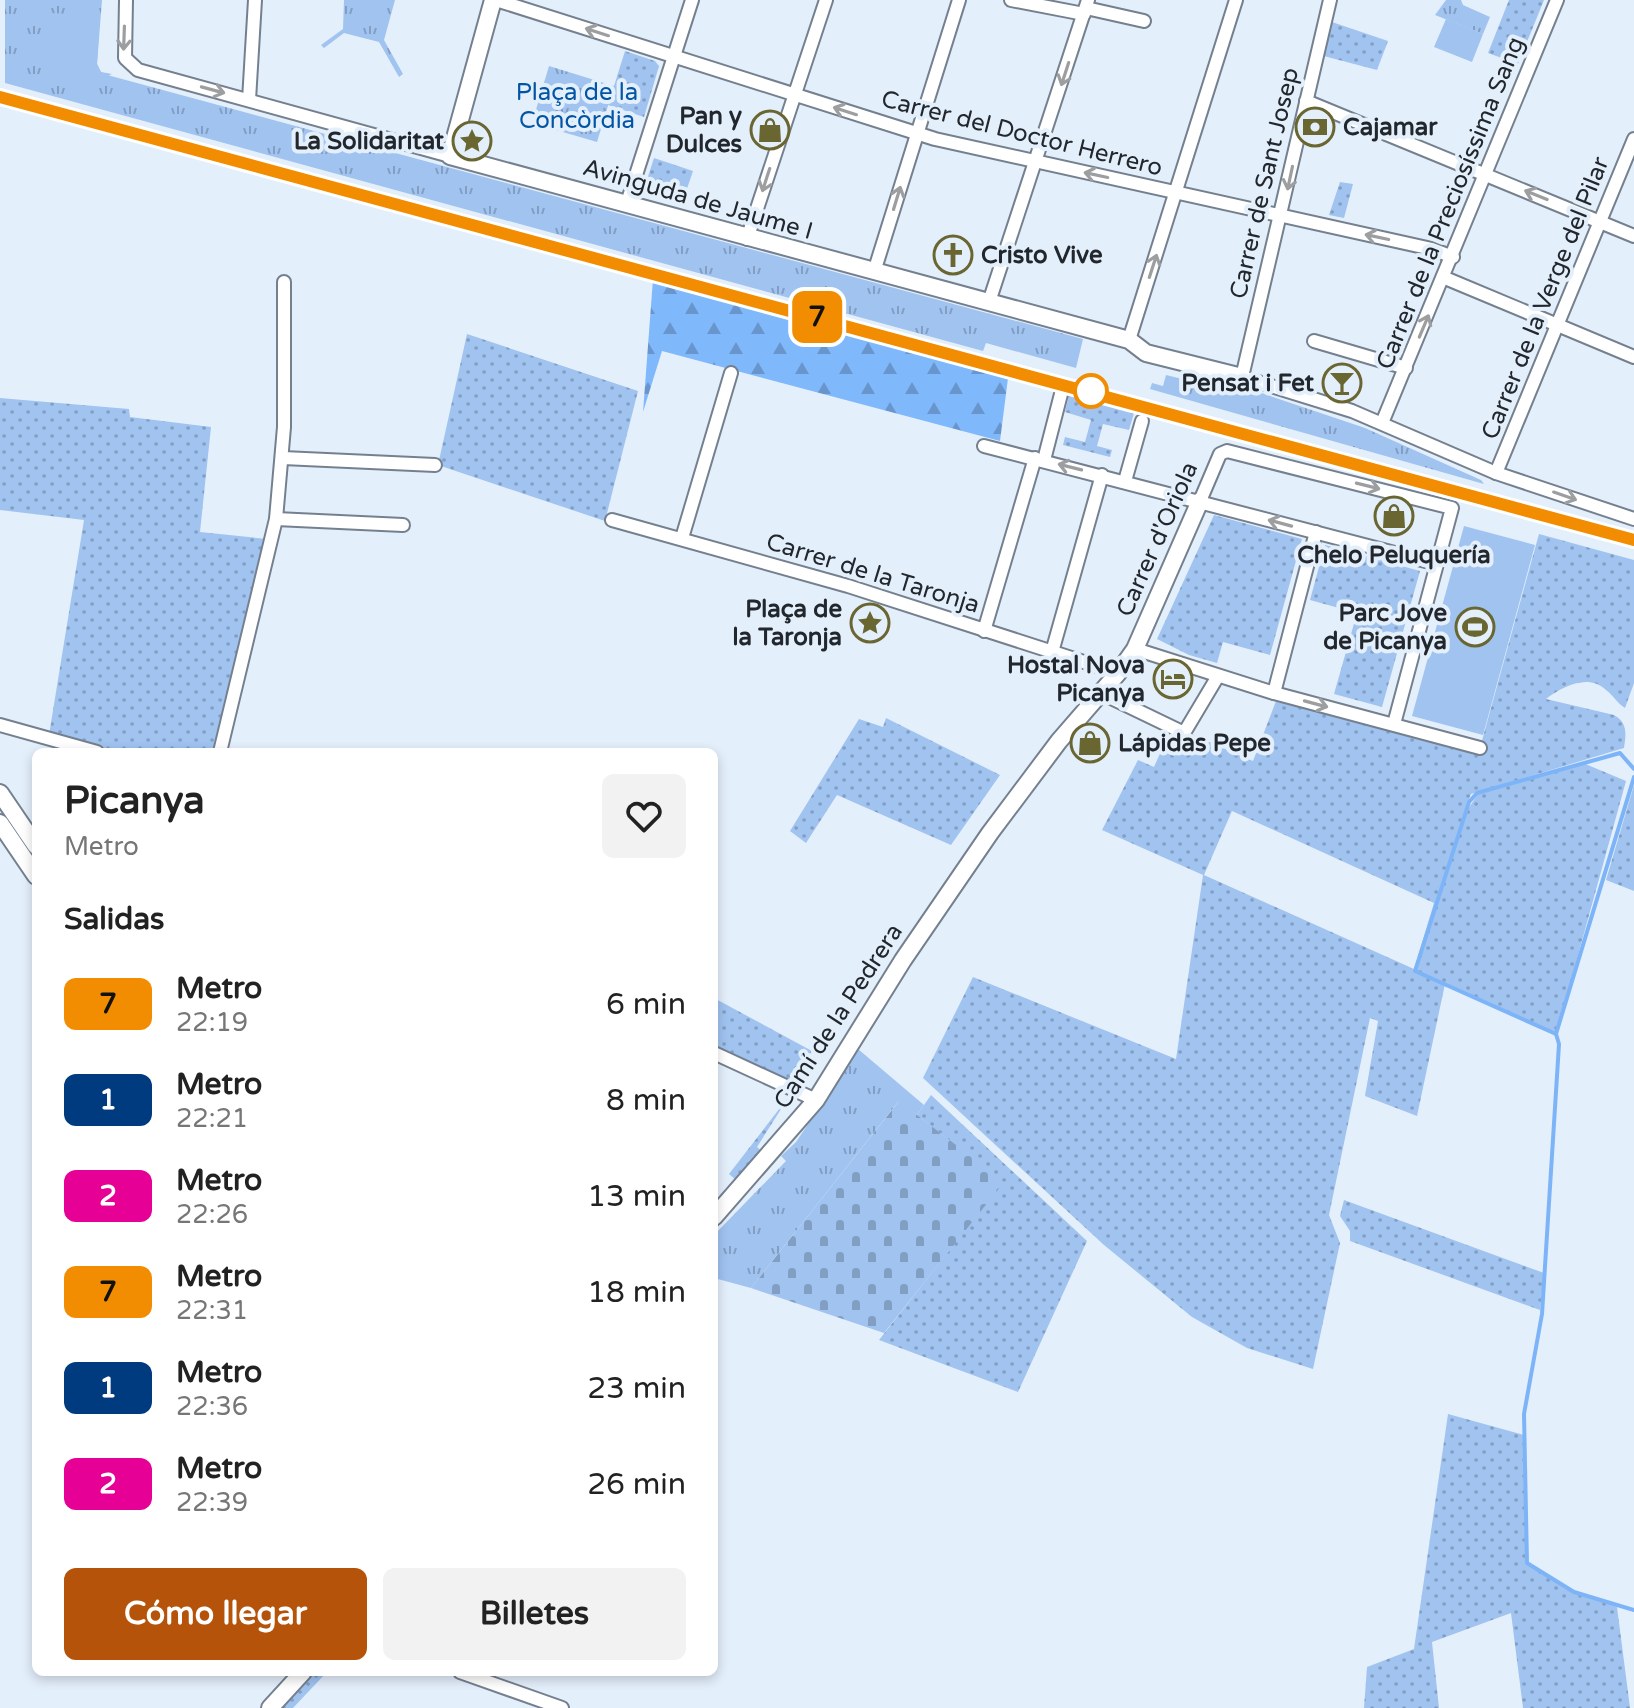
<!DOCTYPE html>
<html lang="es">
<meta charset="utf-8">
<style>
body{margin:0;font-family:"Varela Round",sans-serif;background:#f2f2f2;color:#222;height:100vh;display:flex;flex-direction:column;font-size:30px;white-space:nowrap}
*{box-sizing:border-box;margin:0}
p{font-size:26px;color:#767676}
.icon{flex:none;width:44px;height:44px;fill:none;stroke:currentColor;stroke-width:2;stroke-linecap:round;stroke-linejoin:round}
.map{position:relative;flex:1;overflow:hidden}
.panel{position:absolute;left:32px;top:748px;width:686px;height:928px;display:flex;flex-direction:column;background:#fff;border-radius:12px;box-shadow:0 4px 12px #0003}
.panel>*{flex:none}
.badge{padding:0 16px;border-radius:12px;font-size:28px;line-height:52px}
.map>.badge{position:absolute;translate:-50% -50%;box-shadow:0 0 0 4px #fff}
h2{padding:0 32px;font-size:30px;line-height:72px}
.round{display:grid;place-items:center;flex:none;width:84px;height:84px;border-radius:12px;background:#f2f2f2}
.headline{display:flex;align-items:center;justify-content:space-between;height:136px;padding:0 32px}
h1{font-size:38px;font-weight:700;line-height:60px}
.primary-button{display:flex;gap:16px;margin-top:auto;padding:16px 32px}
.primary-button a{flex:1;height:92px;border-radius:12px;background:#b45309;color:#fff;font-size:32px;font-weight:700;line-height:92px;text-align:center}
.primary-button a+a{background:#f2f2f2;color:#222}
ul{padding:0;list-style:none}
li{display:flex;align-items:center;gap:24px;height:96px;padding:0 32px}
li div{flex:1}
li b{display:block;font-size:30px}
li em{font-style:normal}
li .badge{min-width:88px;font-weight:700;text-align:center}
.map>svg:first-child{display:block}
.grass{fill:url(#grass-dots);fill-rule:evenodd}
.forest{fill:url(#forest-firs)}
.cemetery{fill:url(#cemetery-stones)}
.park{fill:url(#park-tufts)}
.pitch{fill:#a0c3f0}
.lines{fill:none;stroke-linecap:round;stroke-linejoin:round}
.stream{stroke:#7db4f8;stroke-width:4}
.minor-casing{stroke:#75808f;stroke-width:16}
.tertiary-casing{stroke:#75808f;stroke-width:20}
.minor{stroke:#fff;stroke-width:12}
.tertiary{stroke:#fff;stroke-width:16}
.rail-casing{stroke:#4b5159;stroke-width:7}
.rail{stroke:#e4effc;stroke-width:4;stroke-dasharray:12;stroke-linecap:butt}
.oneway{stroke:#9c9ea0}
.line-casing{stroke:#fff;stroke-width:18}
.line{stroke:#f28c00;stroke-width:12}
.stop-dot{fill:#fff;stroke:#f28c00;stroke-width:4}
.labels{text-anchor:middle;stroke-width:8;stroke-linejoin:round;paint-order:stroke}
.park-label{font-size:24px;fill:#0255a4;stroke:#e4effc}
.poi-label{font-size:24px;font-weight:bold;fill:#22272d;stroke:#e4effc;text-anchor:end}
.street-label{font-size:24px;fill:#22272d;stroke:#e4effc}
</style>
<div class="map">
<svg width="1634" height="1708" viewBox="0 0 1634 1708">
<defs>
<pattern id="grass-dots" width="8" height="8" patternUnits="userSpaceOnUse" patternTransform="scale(2)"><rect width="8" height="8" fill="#a0c3f0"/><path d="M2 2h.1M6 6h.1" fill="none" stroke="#829ec3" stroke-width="1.8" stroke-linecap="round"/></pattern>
<pattern id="forest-firs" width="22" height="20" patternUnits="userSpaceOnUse" patternTransform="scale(2)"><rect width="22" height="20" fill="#80b8fc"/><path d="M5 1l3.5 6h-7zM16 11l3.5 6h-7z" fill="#6896cc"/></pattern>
<pattern id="cemetery-stones" width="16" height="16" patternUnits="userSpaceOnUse" patternTransform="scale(2)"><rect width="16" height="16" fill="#a0c3f0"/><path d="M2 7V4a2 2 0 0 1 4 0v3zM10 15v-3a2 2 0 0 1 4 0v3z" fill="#829ec3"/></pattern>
<pattern id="park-tufts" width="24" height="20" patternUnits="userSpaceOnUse" patternTransform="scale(2)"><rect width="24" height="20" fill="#a0c3f0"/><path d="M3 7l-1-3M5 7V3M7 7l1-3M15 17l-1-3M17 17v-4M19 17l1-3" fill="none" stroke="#829ec3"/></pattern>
</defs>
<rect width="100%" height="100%" fill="#e4effc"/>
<g class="grass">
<polygon points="1509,0 1544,0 1518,64 1488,53"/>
<polygon points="1329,21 1388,41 1377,70 1320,55"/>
<polygon points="625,51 655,61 659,66 644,117 608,105"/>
<polygon points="654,158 693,171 682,203 643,192"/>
<polygon points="1340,182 1353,184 1344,218 1329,215"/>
<polygon points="467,334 638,391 605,521 438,465"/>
<polygon points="1069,395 1134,413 1129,430 1103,424 1097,446 1112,450 1110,457 1063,445 1065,437 1085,442 1091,420 1065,412"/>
<polygon points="0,398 129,409 130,417 211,427 200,532 267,539 215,752 111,752 49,735 84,520 0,510"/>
<polygon points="1214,515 1302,539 1270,655 1223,642 1217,663 1189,655 1157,639"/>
<path d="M 1539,534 L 1634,560 L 1634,683 L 1625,708 C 1617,703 1614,696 1606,690 C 1588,673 1562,687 1546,699 L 1614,715 C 1628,723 1626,734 1624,748 L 1471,794 L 1462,818 L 1478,794 L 1583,763 L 1626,781 L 1556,1035 L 1445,984 L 1417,1116 L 1365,1096 L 1378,1021 L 1370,1018 L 1329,1215 L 1340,1243 L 1313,1369 L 1247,1348 L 1192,1317 L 1104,1245 L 923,1078 L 973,977 L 1176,1059 L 1203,875 L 1102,830 L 1138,760 L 1154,767 L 1170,731 L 1183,738 L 1191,734 L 1253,761 L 1276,701 L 1478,755 ZM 1232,811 L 1434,903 L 1414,969 L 1204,875 Z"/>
<polygon points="1325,545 1420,571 1382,707 1334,694 1357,613 1310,600"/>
<polygon points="886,718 1000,775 951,845 837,795 806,843 790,831 859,719 883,727"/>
<polygon points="1634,785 1634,891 1606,880"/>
<polygon points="714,998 812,1051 790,1083 714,1046"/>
<polygon points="790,1095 757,1147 764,1153 736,1180 729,1174"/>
<polygon points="931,1095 1087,1241 1018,1392 879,1340 1003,1182 917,1115"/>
<polygon points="1344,1200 1544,1273 1540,1310 1350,1241 1350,1231 1340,1216"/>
<polygon points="1448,1414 1524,1435 1527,1563 1571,1590 1617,1607 1630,1708 1523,1708 1511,1613 1432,1642 1439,1708 1364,1708 1367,1667 1414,1649"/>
<polygon points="314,1672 327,1672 293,1708 280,1708"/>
</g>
<polygon class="forest" points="653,279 1008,378 1000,441 662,351 643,412"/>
<polygon class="cemetery" points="899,1101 1004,1182 884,1333 751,1288"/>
<g class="park">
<polygon points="5,0 102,0 97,64 101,72 111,76 1083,339 1076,368 986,343 983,351 5,83"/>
<polygon points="344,0 395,0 384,40 403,74 399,77 379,42 344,33 324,48 321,45 343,29"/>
<polygon points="1446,0 1461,0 1463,5 1490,17 1483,34 1435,15"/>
<polygon points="549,66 614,86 597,142 532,123"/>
<polygon points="1166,375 1220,388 1223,380 1365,428 1481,480 1484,484 1150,389 1152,383 1163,386"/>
<polygon points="858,1049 924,1105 917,1115 898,1102 751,1288 714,1278 714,1235 786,1161 781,1156 796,1142"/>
</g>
<g class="pitch">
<path d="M 52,13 L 100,16 L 97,64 L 101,72 L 112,74 C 90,84 67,75 48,62 Z"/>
<polygon points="1446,19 1483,34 1472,62 1434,47"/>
<polygon points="1464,526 1535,545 1483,735 1412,716"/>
</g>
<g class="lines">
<g class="stream">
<polyline points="1634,769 1620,753 1477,793 1469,802 1415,971 1556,1034 1559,1044 1542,1314 1524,1414 1527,1563 1574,1592 1634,1610"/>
<polyline points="1556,1034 1634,777"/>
</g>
<g class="minor-casing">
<g id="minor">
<polyline points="126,0 125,58 138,70 450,156"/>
<polyline points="496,0 935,139 1432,249 1453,257"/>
<polyline points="1011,0 1084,14"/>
<polyline points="1330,0 1242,377 1352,411 1496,473 1634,519"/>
<polyline points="1086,8 1144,21"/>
<polyline points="249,100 255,0"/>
<polyline points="1306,101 1634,236"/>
<polyline points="627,203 692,0"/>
<polyline points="747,239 826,0"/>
<polyline points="874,272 959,0"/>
<polyline points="1445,278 1634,357"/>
<polyline points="989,302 1088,0"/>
<polyline points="1129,340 1236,0"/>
<polyline points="1314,341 1406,368"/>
<polyline points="1382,423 1557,0"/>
<polyline points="984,446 1437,564"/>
<polyline points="283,458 435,465"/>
<polyline points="1044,460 1061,394"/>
<polyline points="1496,473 1634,139"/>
<polyline points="1125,481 1142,421"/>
<polyline points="1200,501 1220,454 1227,451 1452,508 1394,724"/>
<polyline points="276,519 403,525"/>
<polyline points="612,520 848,586 1118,673"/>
<polyline points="682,538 731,373"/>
<polyline points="984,631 1035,458"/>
<polyline points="1135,649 1274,693 1480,748"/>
<polyline points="1052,652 1102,475"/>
<polyline points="1101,693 1184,733 1218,676"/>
<polyline points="1274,693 1316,532"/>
<polyline points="0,725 97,752"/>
<polyline points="220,752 276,519 284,427 284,282"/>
<polyline points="714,1053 816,1100"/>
<polyline points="460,1672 562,1708"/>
</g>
</g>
<g class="tertiary-casing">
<g id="tertiary">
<polyline points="493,0 450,156 1129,340 1146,353 1242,377"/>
<polyline points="0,793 36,846"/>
<polyline points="0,823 36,876"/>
<polyline points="714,1217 816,1100 903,960 990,833 1059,741 1118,673 1135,649 1200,501"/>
<polyline points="270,1708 303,1672"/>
</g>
</g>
<use href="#minor" class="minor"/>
<use href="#tertiary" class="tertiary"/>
<g class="rail-casing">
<polyline id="rail" points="0,97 1634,540"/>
</g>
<use href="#rail" class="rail"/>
</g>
<defs><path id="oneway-shaft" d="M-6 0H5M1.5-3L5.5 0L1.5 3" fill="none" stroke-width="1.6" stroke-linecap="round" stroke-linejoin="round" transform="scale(2)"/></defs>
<g class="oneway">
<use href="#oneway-shaft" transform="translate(597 32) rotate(-162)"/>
<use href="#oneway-shaft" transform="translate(124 38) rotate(92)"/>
<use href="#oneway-shaft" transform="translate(1065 74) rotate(108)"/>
<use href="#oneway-shaft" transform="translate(213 90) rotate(15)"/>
<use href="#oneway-shaft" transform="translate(845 111) rotate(-162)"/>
<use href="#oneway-shaft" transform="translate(1096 175) rotate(-168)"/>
<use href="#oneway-shaft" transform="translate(1290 178) rotate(102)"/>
<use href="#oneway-shaft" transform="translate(766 180) rotate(108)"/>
<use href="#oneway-shaft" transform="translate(1536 195) rotate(-158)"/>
<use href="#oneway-shaft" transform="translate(897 198) rotate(-73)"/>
<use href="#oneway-shaft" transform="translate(1377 237) rotate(-168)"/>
<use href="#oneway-shaft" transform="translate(1153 266) rotate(-72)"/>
<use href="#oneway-shaft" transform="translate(1424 326) rotate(-67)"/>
<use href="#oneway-shaft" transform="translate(1070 467) rotate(-166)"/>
<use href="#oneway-shaft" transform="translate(1368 486) rotate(14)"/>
<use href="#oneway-shaft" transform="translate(1565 496) rotate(19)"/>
<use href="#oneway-shaft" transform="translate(1280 523) rotate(-165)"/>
<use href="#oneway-shaft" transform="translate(1316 704) rotate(15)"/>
</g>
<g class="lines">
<g class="line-casing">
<polyline id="line" points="0,97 1634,540"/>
</g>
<use href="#line" class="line"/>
</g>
<defs>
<g id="bank-ring" transform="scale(2)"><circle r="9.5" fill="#e4effc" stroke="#6a6632" stroke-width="1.5"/><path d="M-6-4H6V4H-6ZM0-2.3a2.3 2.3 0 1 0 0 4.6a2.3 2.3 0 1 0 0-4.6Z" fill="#6a6632"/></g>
<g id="shop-ring" transform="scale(2)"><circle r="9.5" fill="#e4effc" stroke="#6a6632" stroke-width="1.5"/><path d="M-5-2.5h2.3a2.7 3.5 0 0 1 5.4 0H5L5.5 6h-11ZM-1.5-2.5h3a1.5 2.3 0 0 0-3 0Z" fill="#6a6632"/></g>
<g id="sight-ring" transform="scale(2)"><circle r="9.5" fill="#e4effc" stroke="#6a6632" stroke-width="1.5"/><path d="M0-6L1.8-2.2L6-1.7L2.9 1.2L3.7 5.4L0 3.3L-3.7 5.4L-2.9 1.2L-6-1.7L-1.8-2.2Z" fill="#6a6632"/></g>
<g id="church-ring" transform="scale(2)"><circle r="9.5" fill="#e4effc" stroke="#6a6632" stroke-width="1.5"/><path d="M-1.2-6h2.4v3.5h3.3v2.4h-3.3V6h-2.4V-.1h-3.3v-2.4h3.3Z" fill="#6a6632"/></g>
<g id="bar-ring" transform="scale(2)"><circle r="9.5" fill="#e4effc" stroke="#6a6632" stroke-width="1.5"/><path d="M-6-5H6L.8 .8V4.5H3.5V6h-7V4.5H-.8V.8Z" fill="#6a6632"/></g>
<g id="stadium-ring" transform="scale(2)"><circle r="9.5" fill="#e4effc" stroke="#6a6632" stroke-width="1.5"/><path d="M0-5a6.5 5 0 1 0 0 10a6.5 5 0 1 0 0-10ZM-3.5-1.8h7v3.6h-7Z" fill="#6a6632"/></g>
<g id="hotel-ring" transform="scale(2)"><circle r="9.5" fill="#e4effc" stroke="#6a6632" stroke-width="1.5"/><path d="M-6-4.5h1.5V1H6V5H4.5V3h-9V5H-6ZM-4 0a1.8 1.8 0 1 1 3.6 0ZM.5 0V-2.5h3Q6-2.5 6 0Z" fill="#6a6632"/></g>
</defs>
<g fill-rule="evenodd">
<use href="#bank-ring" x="1315" y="127"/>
<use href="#shop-ring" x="770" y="130"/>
<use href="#sight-ring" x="472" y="141"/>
<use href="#church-ring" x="953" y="255"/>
<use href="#bar-ring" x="1342" y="383"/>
<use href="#shop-ring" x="1394" y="516"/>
<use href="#sight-ring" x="870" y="623"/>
<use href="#stadium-ring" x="1475" y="627"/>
<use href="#hotel-ring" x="1173" y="679"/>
<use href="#shop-ring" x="1090" y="743"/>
</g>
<circle class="stop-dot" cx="1091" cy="391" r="16"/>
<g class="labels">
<g class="park-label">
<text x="577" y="100">Plaça de la<tspan x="577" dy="28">Concòrdia</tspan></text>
</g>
<g class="poi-label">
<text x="742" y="124">Pan y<tspan x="742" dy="28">Dulces</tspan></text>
<text x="1343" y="135" text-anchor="start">Cajamar</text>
<text x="444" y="149">La Solidaritat</text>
<text x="981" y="263" text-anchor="start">Cristo Vive</text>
<text x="1314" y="391">Pensat i Fet</text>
<text x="1394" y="563" text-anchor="middle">Chelo Peluquería</text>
<text x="842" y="617">Plaça de<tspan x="842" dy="28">la Taronja</tspan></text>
<text x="1447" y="621">Parc Jove<tspan x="1447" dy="28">de Picanya</tspan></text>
<text x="1145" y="673">Hostal Nova<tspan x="1145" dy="28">Picanya</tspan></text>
<text x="1118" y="751" text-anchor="start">Lápidas Pepe</text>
</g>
<g class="street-label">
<text transform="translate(1022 133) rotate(14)" y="8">Carrer del Doctor Herrero</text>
<text transform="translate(1264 183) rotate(-77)" y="8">Carrer de Sant Josep</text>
<text transform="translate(698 199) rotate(16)" y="8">Avinguda de Jaume I</text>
<text transform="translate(1450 203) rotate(-68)" y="8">Carrer de la Preciosíssima Sang</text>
<text transform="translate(1545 298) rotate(-68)" y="8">Carrer de la Verge del Pilar</text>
<text transform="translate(1157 539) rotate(-66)" y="8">Carrer d'Oriola</text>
<text transform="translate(873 573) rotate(17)" y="8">Carrer de la Taronja</text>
<text transform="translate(838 1016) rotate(-57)" y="8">Camí de la Pedrera</text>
</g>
</g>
</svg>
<b class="badge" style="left:817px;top:317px;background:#f28c00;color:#111">7</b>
<section class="panel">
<div class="headline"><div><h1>Picanya</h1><p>Metro</p></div><a class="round"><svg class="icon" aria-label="heart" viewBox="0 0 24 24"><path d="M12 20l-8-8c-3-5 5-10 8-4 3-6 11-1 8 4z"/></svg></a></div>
<h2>Salidas</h2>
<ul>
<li><span class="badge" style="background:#f28c00;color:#111">7</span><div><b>Metro</b><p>22:19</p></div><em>6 min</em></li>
<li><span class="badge" style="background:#003b80;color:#fff">1</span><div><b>Metro</b><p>22:21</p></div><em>8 min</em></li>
<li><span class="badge" style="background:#e70095;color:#fff">2</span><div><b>Metro</b><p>22:26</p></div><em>13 min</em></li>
<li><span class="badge" style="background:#f28c00;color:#111">7</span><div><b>Metro</b><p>22:31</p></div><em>18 min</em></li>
<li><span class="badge" style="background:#003b80;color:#fff">1</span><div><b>Metro</b><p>22:36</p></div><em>23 min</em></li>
<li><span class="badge" style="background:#e70095;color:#fff">2</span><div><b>Metro</b><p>22:39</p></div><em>26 min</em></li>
</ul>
<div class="primary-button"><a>Cómo llegar</a><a>Billetes</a></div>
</section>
</div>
